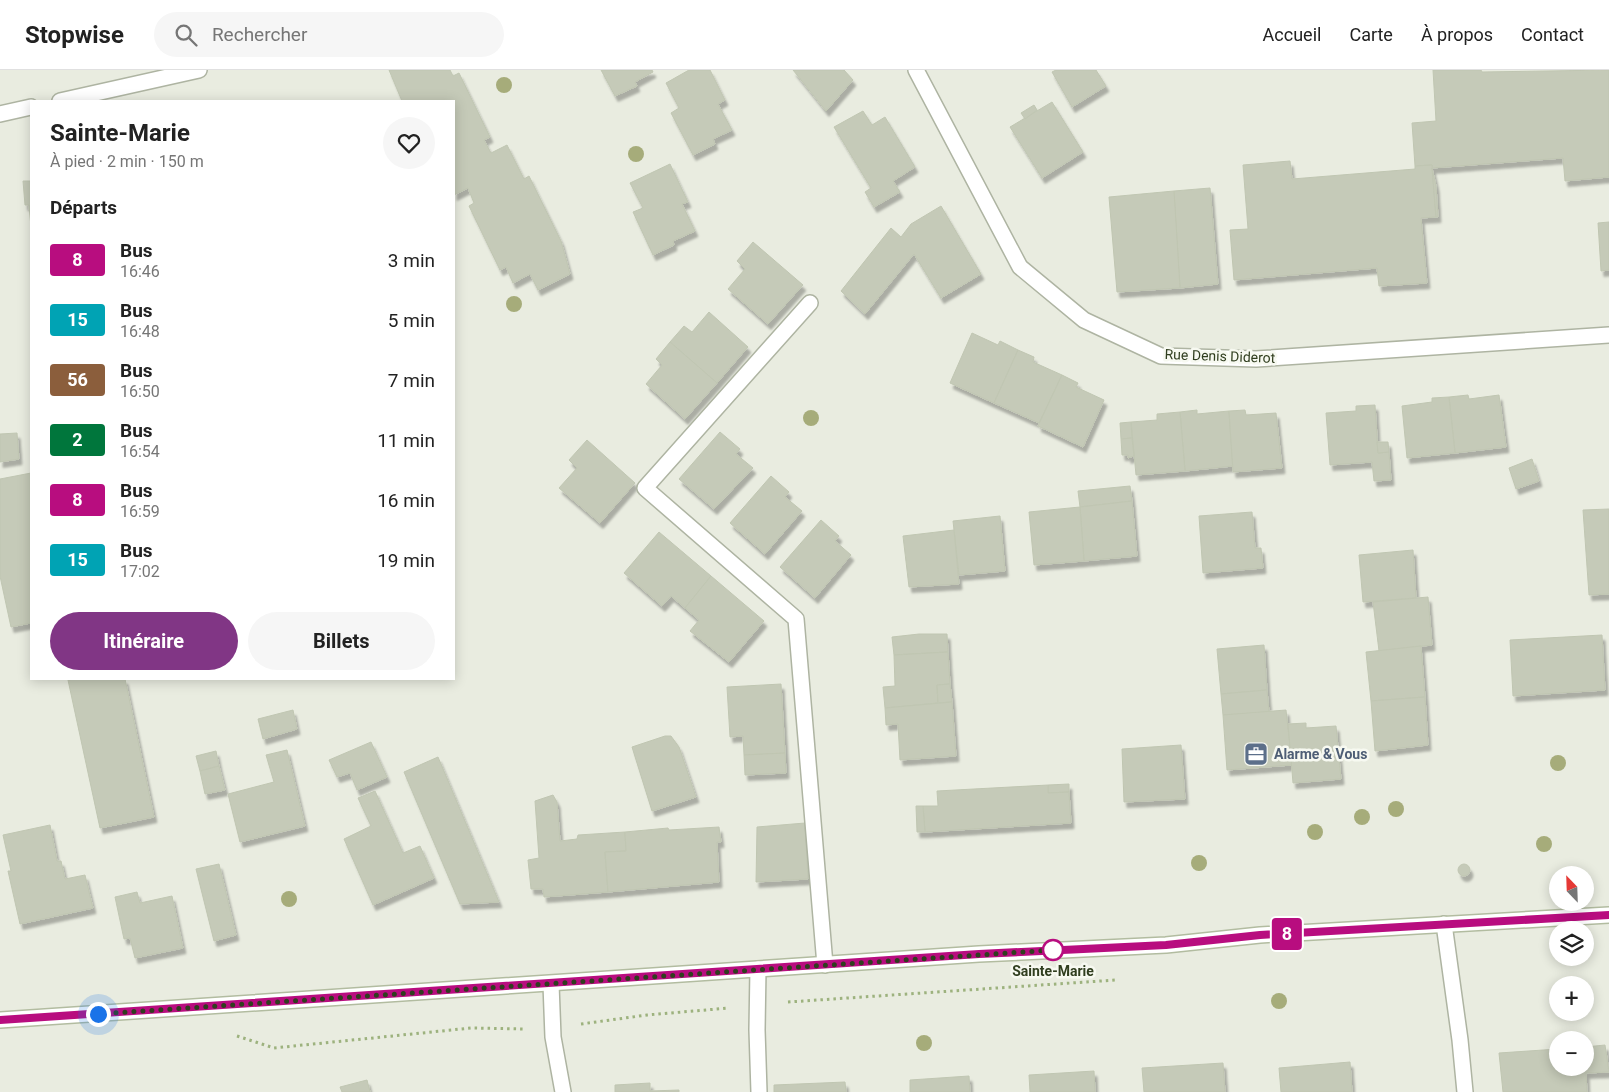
<!DOCTYPE html>
<html lang="fr">
<meta charset="utf-8">
<style>
body{margin:0;font-family:Roboto,sans-serif;background:#f6f6f6;color:#222;height:100vh;display:flex;flex-direction:column;font-size:19px;white-space:nowrap}
*{box-sizing:border-box;margin:0}
p{font-size:16px;color:#767676}
.icon{flex:none;width:28px;height:28px;fill:none;stroke:currentColor;stroke-width:2;stroke-linecap:round;stroke-linejoin:round}
.map{position:relative;flex:1;overflow:hidden}
.side{position:absolute;left:30px;top:30px;width:425px;height:580px;display:flex;flex-direction:column;background:#fff;border-radius:0px;box-shadow:0 2px 12px #0003}
.side>*{flex:none}
.badge{padding:0 10px;border-radius:4px;font-size:18px;line-height:32px}
.needle{width:32px;rotate:337deg}
.buttons{position:absolute;left:1549px;top:796px;display:grid;gap:10px}
.buttons a{display:grid;place-items:center;width:45px;height:45px;border-radius:50%;background:#fff;box-shadow:0 2px 12px #0003;font-size:25px}
.you{position:absolute;width:25px;height:25px;margin:-12px;border:4px solid #fff;border-radius:50%;background:#1a73e8;box-shadow:0 0 0 8px #1a73e833}
.map>.badge{position:absolute;translate:-50% -50%;box-shadow:0 0 0 2px #fff}
h2{padding:0 20px;font-size:19px;line-height:45px}
.round{display:grid;place-items:center;flex:none;width:52px;height:52px;border-radius:26px;background:#f6f6f6}
.summary{display:flex;align-items:center;justify-content:space-between;height:85px;padding:0 20px}
h1{font-size:24px;font-weight:700;line-height:38px}
.action{display:flex;gap:10px;margin-top:auto;padding:10px 20px}
.action a{flex:1;height:58px;border-radius:30px;background:#813685;color:#fff;font-size:20px;font-weight:700;line-height:58px;text-align:center}
.action a+a{background:#f6f6f6;color:#222}
ul{padding:0;list-style:none}
li{display:flex;align-items:center;gap:15px;height:60px;padding:0 20px}
li div{flex:1}
li b{display:block;font-size:19px}
li em{font-style:normal}
li .badge{min-width:55px;font-weight:700;text-align:center}
header{display:flex;align-items:center;gap:30px;box-sizing:border-box;height:70px;padding:0 25px;background:#fff;border-bottom:1px solid #e0e0e0}
header strong{font-size:24px}
nav{display:flex;gap:28px;margin-inline-start:auto;font-size:18px}
.search{width:350px;height:45px;background:#f6f6f6;display:flex;align-items:center;gap:12px;box-sizing:border-box;padding:0 18px;border-radius:28px;color:#767676;font-size:19px}
.map>svg:first-child{display:block}
.building{fill:#c5cab8;stroke:#c0c6b2;filter:url(#shadow)}
.lines{fill:none;stroke-linecap:round;stroke-linejoin:round}
.lane-casing{stroke:#aeb4a2;stroke-width:18}
.street-casing{stroke:#aeb4a2;stroke-width:18}
.secondary-casing{stroke:#b2bca0;stroke-width:18}
.path{stroke:#9db27e;stroke-width:3;stroke-dasharray:2.5 4;stroke-linecap:butt}
.lane{stroke:#fff;stroke-width:15}
.street{stroke:#fff;stroke-width:15}
.secondary{stroke:#fff;stroke-width:15}
.tree{fill:#a6ac7a}
.line-casing{stroke:#fff;stroke-width:11}
.line{stroke:#b80d7f;stroke-width:8}
.walk{stroke:#303e1f;stroke-width:5;stroke-dasharray:0 9}
.stop-dot{fill:#fff;stroke:#b80d7f;stroke-width:2.5}
.labels{text-anchor:middle;stroke-width:5;stroke-linejoin:round;paint-order:stroke}
.street-label{font-size:14px;fill:#303e1f;stroke:#f7f9f1}
.service-label{font-size:14px;font-weight:bold;fill:#4e5e75;stroke:#f7f9f1;text-anchor:start}
.stop-label{font-size:14px;font-weight:bold;fill:#303e1f;stroke:#f7f9f1}
</style>
<header>
<strong>Stopwise</strong>
<div class="search"><svg class="icon" aria-label="search" viewBox="0 0 24 24"><circle cx="10" cy="10" r="6"/><path d="M15 15l6 6"/></svg>Rechercher</div>
<nav><a>Accueil</a><a>Carte</a><a>À propos</a><a>Contact</a></nav>
</header>
<div class="map">
<svg width="1609" height="1022" viewBox="0 0 1609 1022">
<defs>
<filter id="shadow"><feDropShadow dx="3" dy="5.5" stdDeviation="1" flood-color="#0004"/></filter>
</defs>
<rect width="100%" height="100%" fill="#e9ece0"/>
<g class="building">
<polygon points="389,0 450,0 453,6 459,3 490,67 484,70 491,83 507,75 524,109 529,106 561,171 570,204 538,220 530,204 513,213 506,197 500,200 469,136 474,133 468,118 454,125 454,31 402,31"/>
<polygon points="601,0 652,0 653,2 635,12 637,16 615,26"/>
<polygon points="689,0 710,0 725,30 718,34 732,60 713,69 715,74 693,85 671,43 679,38 666,13"/>
<polygon points="793,0 844,0 853,10 826,41"/>
<polygon points="1056,0 1096,0 1106,16 1072,37 1052,2"/>
<polygon points="1433,0 1481,0 1482,2 1609,0 1609,107 1565,111 1563,88 1432,98 1432,95 1415,96 1412,53 1436,51"/>
<polygon points="1052,32 1083,82 1042,108 1010,57"/>
<polygon points="1034,35 1037,40 1025,49 1021,43"/>
<polygon points="863,41 872,55 885,47 915,97 893,111 900,122 874,137 865,122 871,118 834,57"/>
<polygon points="1290,91 1292,109 1415,99 1415,96 1432,95 1436,147 1421,148 1427,213 1379,216 1377,198 1234,210 1230,160 1248,159 1243,95"/>
<polygon points="670,94 688,132 682,134 695,161 673,171 674,175 653,185 633,142 643,138 630,113"/>
<polygon points="1432,98 1436,116 1438,147 1436,147"/>
<polygon points="23,111 31,111 31,157 29,135 25,135"/>
<polygon points="1210,118 1218,214 1180,218 1174,121"/>
<polygon points="1174,121 1180,218 1117,222 1109,127"/>
<polygon points="941,136 981,204 941,228 914,184 865,244 841,221 891,158 901,167 911,154"/>
<polygon points="1609,152 1609,200 1601,201 1598,153"/>
<polygon points="753,172 803,215 768,254 728,219 745,199 737,191"/>
<polygon points="709,242 748,277 717,313 670,272 684,256 692,262"/>
<polygon points="972,263 998,275 1000,271 1018,280 994,333 950,313"/>
<polygon points="670,272 717,313 685,349 646,314 662,295 656,289"/>
<polygon points="1018,280 1034,287 1033,292 1062,305 1039,353 994,333"/>
<polygon points="1062,305 1078,313 1076,317 1104,330 1083,377 1038,356"/>
<polygon points="1468,325 1469,329 1499,325 1506,377 1455,383 1449,327"/>
<polygon points="1449,327 1455,383 1407,388 1402,336 1432,332 1432,328"/>
<polygon points="1375,335 1378,383 1389,382 1391,410 1374,411 1372,392 1330,395 1326,343 1356,341 1356,336"/>
<polygon points="1197,340 1197,344 1229,341 1233,396 1185,401 1180,342"/>
<polygon points="1245,340 1246,345 1276,343 1282,398 1233,402 1229,341"/>
<polygon points="1180,342 1185,401 1136,405 1131,352 1157,350 1157,344"/>
<polygon points="1131,352 1132,368 1121,369 1120,353"/>
<polygon points="720,362 740,379 736,384 753,398 714,439 679,409"/>
<polygon points="17,363 19,389 0,392 0,364"/>
<polygon points="1132,368 1134,386 1128,388 1128,385 1122,385 1121,369"/>
<polygon points="587,370 635,413 600,453 559,418 577,398 569,390"/>
<polygon points="1377,372 1388,372 1389,382 1378,383"/>
<polygon points="1532,389 1539,411 1516,419 1509,398"/>
<polygon points="31,403 31,553 11,557 0,506 0,409"/>
<polygon points="771,406 789,422 785,427 802,441 765,484 730,453"/>
<polygon points="1130,416 1132,431 1080,437 1078,421"/>
<polygon points="1132,431 1137,486 1084,491 1080,437"/>
<polygon points="1080,437 1084,491 1034,495 1029,442"/>
<polygon points="1609,439 1609,524 1589,525 1583,440"/>
<polygon points="1252,442 1255,478 1261,478 1263,498 1203,503 1199,446"/>
<polygon points="1000,446 1005,501 959,505 953,451"/>
<polygon points="821,450 839,466 835,471 851,485 815,528 780,497"/>
<polygon points="954,460 959,514 909,517 903,466"/>
<polygon points="659,462 711,506 685,538 671,526 662,536 624,503"/>
<polygon points="1413,480 1416,528 1363,532 1359,485"/>
<polygon points="711,506 764,551 729,592 690,561 699,550 685,538"/>
<polygon points="1428,527 1432,575 1379,581 1373,532"/>
<polygon points="919,564 947,564 948,582 894,585 892,567"/>
<polygon points="1602,565 1605,620 1513,626 1510,570"/>
<polygon points="1264,575 1267,620 1221,624 1217,579"/>
<polygon points="1421,576 1425,627 1371,631 1366,582"/>
<polygon points="948,582 950,614 937,615 938,633 885,638 883,617 895,616 894,585"/>
<polygon points="75,609 125,609 154,747 100,758 68,610"/>
<polygon points="781,614 785,683 744,685 743,666 730,667 727,617"/>
<polygon points="950,614 952,632 938,633 937,615"/>
<polygon points="1267,620 1269,642 1223,645 1221,624"/>
<polygon points="1425,627 1428,675 1375,681 1371,631"/>
<polygon points="952,632 956,686 900,690 898,654 886,655 885,638"/>
<polygon points="293,640 297,659 263,669 258,649"/>
<polygon points="1286,640 1292,695 1227,700 1223,645"/>
<polygon points="1306,653 1306,658 1336,656 1341,709 1293,713 1288,654"/>
<polygon points="665,666 671,666 679,677 696,727 652,741 632,677"/>
<polygon points="371,672 387,707 357,720 350,703 337,707 329,690"/>
<polygon points="1181,675 1185,729 1124,732 1122,679"/>
<polygon points="287,680 305,756 240,772 228,724 274,712 266,685"/>
<polygon points="216,681 219,696 200,701 196,686"/>
<polygon points="785,683 786,703 745,705 744,685"/>
<polygon points="438,687 499,832 460,834 404,702"/>
<polygon points="219,696 225,720 205,724 200,701"/>
<polygon points="1069,714 1069,722 1048,723 1048,715"/>
<polygon points="1048,715 1048,723 1069,722 1071,753 925,762 923,736 938,736 937,721"/>
<polygon points="375,721 403,783 420,776 434,808 373,835 344,769 371,756 358,728"/>
<polygon points="553,725 557,732 560,771 577,769 578,765 625,762 626,781 605,782 608,822 544,827 543,819 531,819 528,790 539,788 535,731"/>
<polygon points="916,736 923,736 925,762 917,762"/>
<polygon points="805,753 808,809 756,812 757,757"/>
<polygon points="50,755 57,791 61,791 65,809 85,805 93,838 20,854 8,801 11,801 3,765"/>
<polygon points="719,757 721,772 717,772 719,812 608,822 605,782 626,781 625,762 668,758 669,760"/>
<circle cx="1464" cy="800" r="6"/>
<polygon points="219,794 236,865 214,871 196,799"/>
<polygon points="137,822 140,833 172,826 183,878 135,888 130,868 124,869 115,827"/>
<polygon points="1605,975 1609,1002 1586,1003 1587,1022 1503,1022 1499,983 1558,979 1558,998 1585,998 1585,977"/>
<polygon points="1350,992 1352,1022 1281,1022 1279,998"/>
<polygon points="1223,993 1225,1022 1144,1022 1142,998"/>
<polygon points="1094,1001 1095,1022 1030,1022 1029,1005"/>
<polygon points="969,1006 970,1022 910,1022 910,1010"/>
<polygon points="367,1010 370,1022 342,1022 340,1017"/>
<polygon points="845,1012 846,1022 774,1022 774,1015"/>
<polygon points="650,1013 650,1021 679,1020 679,1022 615,1022 615,1015"/>
</g>
<g class="lines">
<g class="lane-casing">
<g id="lane">
<polyline points="810,233 645,418 796,549 825,895"/>
<polyline points="1444,854 1460,970 1465,1022"/>
<polyline points="758,899 757,960 759,1022"/>
</g>
</g>
<g class="street-casing">
<g id="street">
<polyline points="916,0 1020,197 1084,250 1161,286 1256,289 1609,265"/>
<polyline points="60,31 199,0"/>
<polyline points="0,44 31,37"/>
<polyline points="551,914 553,967 563,1022"/>
</g>
</g>
<g class="secondary-casing">
<polyline id="secondary" points="0,950 979,884 1166,875 1260,865 1609,845"/>
</g>
<g class="path">
<polyline points="788,932 1116,910"/>
<polyline points="581,954 647,945 729,938"/>
<polyline points="237,966 274,978 471,958 523,959"/>
</g>
<use href="#lane" class="lane"/>
<use href="#street" class="street"/>
<use href="#secondary" class="secondary"/>
</g>
<g class="tree">
<circle cx="504" cy="15" r="8"/>
<circle cx="636" cy="84" r="8"/>
<circle cx="514" cy="234" r="8"/>
<circle cx="811" cy="348" r="8"/>
<circle cx="1558" cy="693" r="8"/>
<circle cx="1396" cy="739" r="8"/>
<circle cx="1362" cy="747" r="8"/>
<circle cx="1315" cy="762" r="8"/>
<circle cx="1544" cy="774" r="8"/>
<circle cx="1199" cy="793" r="8"/>
<circle cx="289" cy="829" r="8"/>
<circle cx="1279" cy="931" r="8"/>
<circle cx="924" cy="973" r="8"/>
</g>
<g class="lines">
<g class="line-casing">
<polyline id="line" points="0,950 979,884 1166,875 1260,865 1609,845"/>
</g>
<use href="#line" class="line"/>
<polyline class="walk" points="98,944 1053,880"/>
</g>
<defs>
<g id="office-square" transform="scale(1.25)"><rect x="-9" y="-9" width="18" height="18" rx="4" fill="#5c6f8a" stroke="#f7f9f1"/><path d="M-6-3h4V-5.5h4V-3h4V5H-6ZM-1-4.5V-3h2v-1.5ZM-6 0V1H6V0Z" fill="#fff"/></g>
</defs>
<g fill-rule="evenodd">
<use href="#office-square" x="1256" y="684"/>
</g>
<circle class="stop-dot" cx="1053" cy="880" r="10"/>
<g class="labels">
<g class="street-label">
<text transform="translate(1220 286) rotate(2)" y="5">Rue Denis Diderot</text>
</g>
<g class="service-label">
<text x="1274" y="689">Alarme &amp; Vous</text>
</g>
<g class="stop-label">
<text x="1053" y="906">Sainte-Marie</text>
</g>
</g>
</svg>
<div class="buttons">
<a><svg class="needle" viewBox="-14 -14 28 28"><path d="M0-13l5 13h-10z" fill="#e53935"/><path d="M0 13l5-13h-10z" fill="#767676"/></svg></a>
<a><svg class="icon" aria-label="layers" viewBox="0 0 24 24"><path d="M12 4l9 5-9 5-9-5zM3 14l9 5 9-5"/></svg></a>
<a>+</a>
<a>−</a>
</div>
<div class="you" style="left:98px;top:944px"></div>
<b class="badge" style="left:1287px;top:864px;background:#b80d7f;color:#fff">8</b>
<section class="side">
<div class="summary"><div><h1>Sainte-Marie</h1><p>À pied · 2 min · 150 m</p></div><a class="round"><svg class="icon" aria-label="heart" viewBox="0 0 24 24"><path d="M12 20l-8-8c-3-5 5-10 8-4 3-6 11-1 8 4z"/></svg></a></div>
<h2>Départs</h2>
<ul>
<li><span class="badge" style="background:#b80d7f;color:#fff">8</span><div><b>Bus</b><p>16:46</p></div><em>3 min</em></li>
<li><span class="badge" style="background:#00a3b4;color:#fff">15</span><div><b>Bus</b><p>16:48</p></div><em>5 min</em></li>
<li><span class="badge" style="background:#8b5e3c;color:#fff">56</span><div><b>Bus</b><p>16:50</p></div><em>7 min</em></li>
<li><span class="badge" style="background:#00763c;color:#fff">2</span><div><b>Bus</b><p>16:54</p></div><em>11 min</em></li>
<li><span class="badge" style="background:#b80d7f;color:#fff">8</span><div><b>Bus</b><p>16:59</p></div><em>16 min</em></li>
<li><span class="badge" style="background:#00a3b4;color:#fff">15</span><div><b>Bus</b><p>17:02</p></div><em>19 min</em></li>
</ul>
<div class="action"><a>Itinéraire</a><a>Billets</a></div>
</section>
</div>
